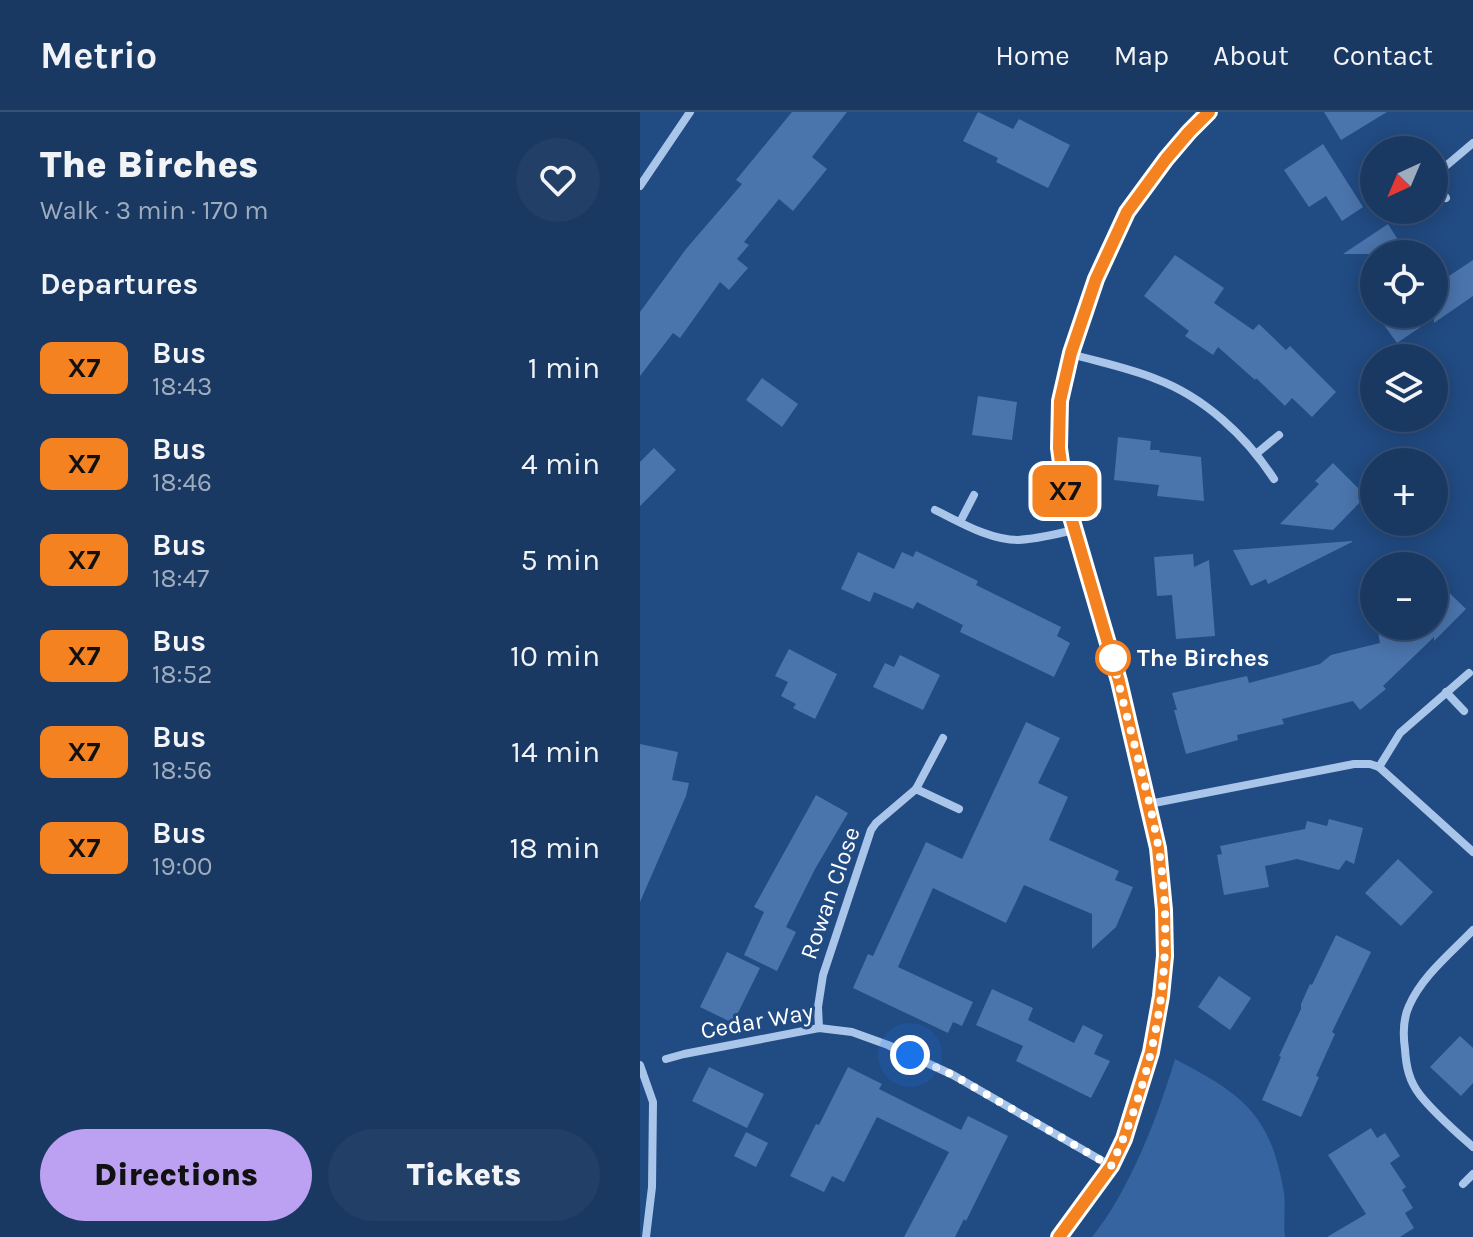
<!DOCTYPE html>
<meta charset="utf-8">
<style>
body{margin:0;font-family:Karla,sans-serif;background:#223f68;color:#f1f3f6;height:100vh;display:flex;flex-direction:column;font-size:30px;white-space:nowrap}
*{box-sizing:border-box;margin:0}
p{font-size:26px;color:#9facbe}
.icon{flex:none;width:44px;height:44px;fill:none;stroke:currentColor;stroke-width:2;stroke-linecap:round;stroke-linejoin:round}
.map{position:relative;flex:1;overflow:hidden}
.sheet{display:flex;flex-direction:column;background:#193862;width:640px}
.sheet>*{flex:none}
.badge{padding:0 16px;border-radius:12px;font-size:28px;line-height:52px}
.needle{width:52px;rotate:224deg}
.fabs{position:absolute;left:720px;top:24px;display:grid;gap:16px}
.fabs a{display:grid;place-items:center;width:88px;height:88px;border-radius:50%;background:#193862;box-shadow:0 4px 20px #0003,0 0 0 2px #375277;font-size:40px}
.you{position:absolute;width:40px;height:40px;margin:-20px;border:6px solid #fff;border-radius:50%;background:#1a73e8;box-shadow:0 0 0 12px #1a73e833}
.map>.badge{position:absolute;translate:-50% -50%;box-shadow:0 0 0 4px #fff}
h2{padding:0 40px;font-size:30px;line-height:72px}
.round{display:grid;place-items:center;flex:none;width:84px;height:84px;border-radius:42px;background:#223f68}
.head{display:flex;align-items:center;justify-content:space-between;height:136px;padding:0 40px}
h1{font-size:38px;font-weight:800;line-height:60px}
.primary-button{display:flex;gap:16px;margin-top:auto;padding:16px 40px}
.primary-button a{flex:1;height:92px;border-radius:48px;background:#bca0f2;color:#111;font-size:32px;font-weight:800;line-height:92px;text-align:center}
.primary-button a+a{background:#223f68;color:#f1f3f6}
ul{padding:0;list-style:none}
li{display:flex;align-items:center;gap:24px;height:96px;padding:0 40px}
li div{flex:1}
li b{display:block;font-size:30px}
li em{font-style:normal}
li .badge{min-width:88px;font-weight:700;text-align:center}
header{display:flex;align-items:center;gap:48px;box-sizing:border-box;height:112px;padding:0 40px;background:#193862;border-bottom:2px solid #375277}
header strong{font-size:38px}
nav{display:flex;gap:44px;margin-inline-start:auto;font-size:28px}
main{display:flex;flex:1;min-height:0}
.map>svg:first-child{display:block}
.green{fill:#3564a0}
.building{fill:#4a74ac}
.lines{fill:none;stroke-linecap:round;stroke-linejoin:round}
.street{stroke:#a9c5e9;stroke-width:8}
.secondary{stroke:#d4e2f7;stroke-width:16}
.line-casing{stroke:#fff;stroke-width:18}
.line{stroke:#f58220;stroke-width:12}
.walk{stroke:#fff;stroke-width:8;stroke-dasharray:0 14.4}
.stop-dot{fill:#fff;stroke:#f58220;stroke-width:4}
.labels{text-anchor:middle;stroke-width:6;stroke-linejoin:round;paint-order:stroke}
.stop-label{font-size:24px;font-weight:bold;fill:#fff;stroke:#214b83;text-anchor:start}
.street-label{font-size:24px;fill:#fff;stroke:#214b83}
</style>
<header>
<strong>Metrio</strong>
<nav><a>Home</a><a>Map</a><a>About</a><a>Contact</a></nav>
</header>
<main>
<section class="sheet">
<div class="head"><div><h1>The Birches</h1><p>Walk · 3 min · 170 m</p></div><a class="round"><svg class="icon" aria-label="heart" viewBox="0 0 24 24"><path d="M12 20l-8-8c-3-5 5-10 8-4 3-6 11-1 8 4z"/></svg></a></div>
<h2>Departures</h2>
<ul>
<li><span class="badge" style="background:#f58220;color:#111">X7</span><div><b>Bus</b><p>18:43</p></div><em>1 min</em></li>
<li><span class="badge" style="background:#f58220;color:#111">X7</span><div><b>Bus</b><p>18:46</p></div><em>4 min</em></li>
<li><span class="badge" style="background:#f58220;color:#111">X7</span><div><b>Bus</b><p>18:47</p></div><em>5 min</em></li>
<li><span class="badge" style="background:#f58220;color:#111">X7</span><div><b>Bus</b><p>18:52</p></div><em>10 min</em></li>
<li><span class="badge" style="background:#f58220;color:#111">X7</span><div><b>Bus</b><p>18:56</p></div><em>14 min</em></li>
<li><span class="badge" style="background:#f58220;color:#111">X7</span><div><b>Bus</b><p>19:00</p></div><em>18 min</em></li>
</ul>
<div class="primary-button"><a>Directions</a><a>Tickets</a></div>
</section>
<div class="map">
<svg width="833" height="1125" viewBox="0 0 833 1125">
<rect width="100%" height="100%" fill="#214b83"/>
<path class="green" d="M 535,947 C 602,982 631,1002 644,1081 C 646,1096 643,1111 645,1125 L 452,1125 C 490,1078 518,1004 535,947 Z"/>
<g class="building">
<polygon points="152,0 207,0 172,45 187,57 153,99 139,87 104,130 109,133 97,147 108,156 89,178 80,170 40,226 33,221 0,264 0,200 46,137 102,72 96,68"/>
<polygon points="338,0 373,17 379,7 430,33 408,76 356,50 358,46 323,29"/>
<polygon points="684,0 747,0 701,28"/>
<polygon points="683,32 723,95 702,109 686,84 669,95 644,58"/>
<polygon points="748,112 767,142 703,142"/>
<polygon points="535,143 584,176 574,191 613,218 619,212 646,238 650,234 696,280 672,305 652,286 645,294 616,266 615,268 578,235 573,243 545,224 549,219 504,184"/>
<polygon points="833,148 833,184 794,211 794,206 757,231 736,202 794,202 794,174"/>
<polygon points="122,266 158,292 142,315 106,288"/>
<polygon points="338,284 377,290 372,328 332,323"/>
<polygon points="478,325 511,329 510,338 520,338 519,340 561,345 564,389 517,384 519,373 474,368"/>
<polygon points="14,336 36,358 0,394 0,350"/>
<polygon points="693,351 726,384 693,418 640,412 679,372 675,369"/>
<polygon points="712,429 712,430 628,472 626,467 611,474 593,438"/>
<polygon points="276,439 338,469 336,473 421,515 417,524 430,531 414,565 320,520 323,513 277,490 273,497 234,480 230,490 201,477 218,440 254,457 262,440 273,445"/>
<polygon points="553,442 554,455 569,448 575,524 536,527 532,483 517,484 514,445"/>
<polygon points="794,466 826,497 794,529 794,525 743,574 746,577 720,598 713,589 642,607 644,612 597,623 598,628 546,642 534,598 537,598 532,581 607,564 609,571 680,552 691,543 740,531 737,514 794,514"/>
<polygon points="149,537 197,562 175,607 153,596 156,592 141,584 148,570 135,564"/>
<polygon points="260,543 300,563 283,598 233,575 245,551 254,555"/>
<polygon points="386,610 420,626 398,671 428,685 409,728 479,759 475,768 493,775 476,815 452,837 452,802 384,773 366,811 293,776 258,855 333,890 322,914 313,910 308,921 213,876 228,842 233,844 286,730 322,747"/>
<polygon points="0,632 38,640 32,668 49,671 46,684 0,790"/>
<polygon points="176,683 208,701 175,757 146,815 156,820 137,859 104,843 124,800 114,795"/>
<polygon points="689,707 723,716 714,752 706,748 699,758 657,747 625,754 629,775 584,783 577,743 582,742 580,734 665,717 667,709 687,714"/>
<polygon points="758,747 793,780 761,814 725,781"/>
<polygon points="696,823 731,840 692,920 695,922 676,964 679,965 661,1005 622,988 641,945 639,944 661,897 661,892 670,872 672,873"/>
<polygon points="87,840 120,856 93,911 60,895"/>
<polygon points="579,864 611,886 590,918 558,895"/>
<polygon points="352,877 393,896 388,908 434,931 443,913 463,923 454,942 470,949 451,986 376,949 383,934 336,913"/>
<polygon points="820,924 833,936 833,971 821,984 790,955"/>
<polygon points="69,955 124,982 107,1016 52,989"/>
<polygon points="208,955 242,972 239,977 321,1018 328,1004 368,1024 326,1109 324,1107 315,1125 264,1125 309,1040 237,1005 204,1070 192,1064 184,1080 150,1064 176,1012 179,1013"/>
<polygon points="731,1016 737,1026 745,1021 760,1044 750,1051 766,1075 762,1078 773,1096 765,1101 774,1116 760,1125 687,1125 726,1102 688,1043"/>
<polygon points="106,1020 128,1031 116,1055 94,1044"/>
</g>
<g class="lines">
<g class="street">
<polyline points="794,64 833,31"/>
<polyline points="794,67 806,86"/>
<polyline points="0,74 50,0"/>
<path d="M 431,242 C 459,250 489,256 516,267 C 564,285 606,324 634,367"/>
<polyline points="616,342 639,323"/>
<path d="M 295,398 C 320,410 349,428 378,428 C 397,427 416,422 434,418"/>
<polyline points="320,410 334,383"/>
<polyline points="806,580 824,599"/>
<polyline points="739,655 760,621 829,561"/>
<polyline points="276,677 319,697"/>
<polyline points="509,692 714,652 730,652 739,655 833,740"/>
<path d="M 833,818 C 811,841 782,864 769,894 C 763,907 763,923 765,937 C 766,954 769,969 780,983 C 795,1002 815,1019 833,1035"/>
<polyline points="179,916 178,895 183,863 231,718 236,711 276,677 303,626"/>
<polyline points="26,947 44,942 179,916 212,920 248,933 313,963 471,1054"/>
<polyline points="0,953 13,990 12,1075 6,1125"/>
<polyline points="823,1072 833,1062"/>
</g>
<polyline class="secondary" points="419,1125 471,1054 484,1027 511,940 521,884 525,844 524,798 518,736 479,569 426,388 419,336 420,289 431,241 456,167 487,100 526,47 549,20 569,0"/>
</g>
<g class="lines">
<g class="line-casing">
<polyline id="line" points="419,1125 471,1054 484,1027 511,940 521,884 525,844 524,798 518,736 479,569 426,388 419,336 420,289 431,241 456,167 487,100 526,47 549,20 569,0"/>
</g>
<use href="#line" class="line"/>
<path class="walk" d="M 270,943 L 313,963 L 471,1054 C 518,956 537,841 518,733 C 507,671 485,604 473,546"/>
</g>
<circle class="stop-dot" cx="473" cy="546" r="16"/>
<g class="labels">
<g class="stop-label">
<text x="497" y="554">The Birches</text>
</g>
<g class="street-label">
<text transform="translate(190 781) rotate(-71)" y="8">Rowan Close</text>
<text transform="translate(117 909) rotate(-10)" y="8">Cedar Way</text>
</g>
</g>
</svg>
<div class="fabs">
<a><svg class="needle" viewBox="-14 -14 28 28"><path d="M0-13l5 13h-10z" fill="#e53935"/><path d="M0 13l5-13h-10z" fill="#9facbe"/></svg></a>
<a><svg class="icon" aria-label="locate" viewBox="0 0 24 24"><circle cx="12" cy="12" r="6"/><path d="M12 2v4M12 18v4M2 12h4M18 12h4"/></svg></a>
<a><svg class="icon" aria-label="layers" viewBox="0 0 24 24"><path d="M12 4l9 5-9 5-9-5zM3 14l9 5 9-5"/></svg></a>
<a>+</a>
<a>−</a>
</div>
<div class="you" style="left:270px;top:943px"></div>
<b class="badge" style="left:425px;top:379px;background:#f58220;color:#111">X7</b>
</div>
</main>
